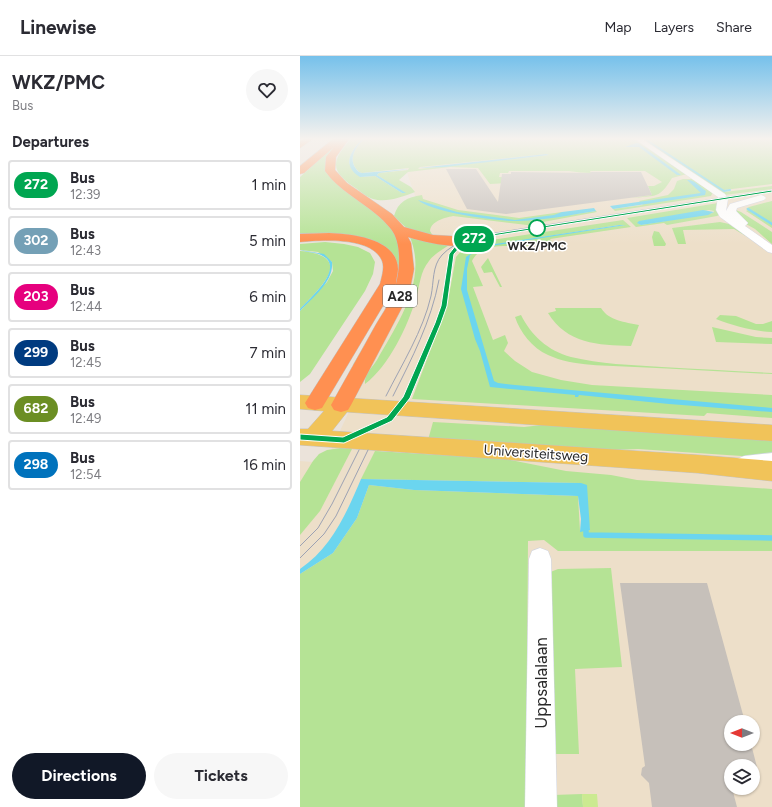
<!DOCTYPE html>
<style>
body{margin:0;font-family:Figtree,sans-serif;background:#f7f7f7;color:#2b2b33;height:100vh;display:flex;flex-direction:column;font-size:15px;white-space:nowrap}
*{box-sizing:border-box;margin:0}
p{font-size:13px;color:#7c7c81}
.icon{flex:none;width:22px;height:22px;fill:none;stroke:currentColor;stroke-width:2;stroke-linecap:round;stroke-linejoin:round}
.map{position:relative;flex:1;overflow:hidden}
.drawer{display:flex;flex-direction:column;background:#fff;width:300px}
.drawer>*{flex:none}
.badge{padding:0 8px;border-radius:13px;font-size:14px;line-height:26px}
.needle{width:26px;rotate:270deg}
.tools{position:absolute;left:424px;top:659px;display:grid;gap:8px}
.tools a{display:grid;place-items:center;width:36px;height:36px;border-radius:50%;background:#fff;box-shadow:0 1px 3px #0004;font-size:20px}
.map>.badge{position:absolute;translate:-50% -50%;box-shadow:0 0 0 2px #fff}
h2{padding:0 12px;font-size:15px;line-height:36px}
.round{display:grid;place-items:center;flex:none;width:42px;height:42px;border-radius:21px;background:#f7f7f7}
.overview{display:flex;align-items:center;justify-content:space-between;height:68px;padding:0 12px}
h1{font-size:19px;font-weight:700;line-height:30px}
.button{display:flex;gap:8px;margin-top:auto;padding:8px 12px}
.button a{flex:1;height:46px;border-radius:24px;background:#111827;color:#fff;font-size:16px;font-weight:700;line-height:46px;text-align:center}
.button a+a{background:#f7f7f7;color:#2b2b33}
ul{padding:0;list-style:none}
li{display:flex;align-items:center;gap:12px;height:50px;margin:0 8px 6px;padding:0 4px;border:2px solid #e1e1e2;border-radius:4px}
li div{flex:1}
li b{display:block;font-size:15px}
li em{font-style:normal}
li .badge{min-width:44px;font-weight:700;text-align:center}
header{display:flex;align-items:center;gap:24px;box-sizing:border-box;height:56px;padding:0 20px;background:#fff;border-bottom:1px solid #e1e1e2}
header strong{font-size:19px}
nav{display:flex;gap:22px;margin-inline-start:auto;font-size:14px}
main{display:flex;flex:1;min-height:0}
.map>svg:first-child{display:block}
.education{fill:#eddfc9;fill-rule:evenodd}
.green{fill:#b5e395;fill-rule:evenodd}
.pitch{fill:#cbea91}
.water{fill:#6bd5ef}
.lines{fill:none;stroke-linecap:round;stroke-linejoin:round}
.stream-far2{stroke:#6bd5ef;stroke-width:2}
.stream-far1{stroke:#6bd5ef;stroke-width:2.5}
.stream{stroke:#6bd5ef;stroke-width:5.5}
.building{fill:#c6c0ba}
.minor-casing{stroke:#cfd4e2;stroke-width:1}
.major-casing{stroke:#c3c3c3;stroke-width:1}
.highway-casing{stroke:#c3c3c3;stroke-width:1}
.minor{fill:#fff;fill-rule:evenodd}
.major{fill:#f1c359;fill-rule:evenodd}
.highway{fill:#ff9051;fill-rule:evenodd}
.tram{stroke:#9da2b3;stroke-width:1}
.line{fill:#00a651;stroke:#fff}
.stop-dot{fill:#fff;stroke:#00a651;stroke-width:2}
.labels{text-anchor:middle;stroke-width:3;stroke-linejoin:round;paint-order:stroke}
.far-stop-label{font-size:12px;font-weight:bold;fill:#292929;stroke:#fff}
.shield{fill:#fff;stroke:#696969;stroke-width:1}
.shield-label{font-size:13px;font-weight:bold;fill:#292929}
.street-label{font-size:14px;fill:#292929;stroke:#fff}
.near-street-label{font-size:17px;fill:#292929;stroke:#fff}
</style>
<header>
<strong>Linewise</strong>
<nav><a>Map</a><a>Layers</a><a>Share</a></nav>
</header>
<main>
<section class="drawer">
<div class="overview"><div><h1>WKZ/PMC</h1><p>Bus</p></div><a class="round"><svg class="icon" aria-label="heart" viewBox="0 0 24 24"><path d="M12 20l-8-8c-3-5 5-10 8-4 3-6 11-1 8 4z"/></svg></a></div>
<h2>Departures</h2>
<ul>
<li><span class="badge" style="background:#00a651;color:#fff">272</span><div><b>Bus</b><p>12:39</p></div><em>1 min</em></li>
<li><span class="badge" style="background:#74a0b6;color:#fff">302</span><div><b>Bus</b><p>12:43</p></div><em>5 min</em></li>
<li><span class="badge" style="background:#e6007e;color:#fff">203</span><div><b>Bus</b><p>12:44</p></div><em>6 min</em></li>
<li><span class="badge" style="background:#003b80;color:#fff">299</span><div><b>Bus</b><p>12:45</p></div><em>7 min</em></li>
<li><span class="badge" style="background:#6b8e23;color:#fff">682</span><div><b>Bus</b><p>12:49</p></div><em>11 min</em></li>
<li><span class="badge" style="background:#0072bc;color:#fff">298</span><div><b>Bus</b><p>12:54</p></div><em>16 min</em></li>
</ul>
<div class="button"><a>Directions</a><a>Tickets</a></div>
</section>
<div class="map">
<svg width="472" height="751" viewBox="0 0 472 751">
<rect width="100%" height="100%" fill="#ebe3da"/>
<path class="education" d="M 472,83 L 472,751 L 0,751 L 0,405 L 25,407 L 130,182 L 105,111 L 347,85 ZM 431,666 L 453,666 L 453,688 L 431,688 ZM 431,710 L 453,710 L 453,732 L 431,732 Z"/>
<g class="green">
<path d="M 51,83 L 62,83 C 55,91 50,96 49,107 L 60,121 L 75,120 L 102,137 L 105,137 L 77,119 L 79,117 L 108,114 L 109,112 L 62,117 L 59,116 C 47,105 54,93 64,83 L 336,83 L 338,86 L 343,88 L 387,118 L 372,122 C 359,143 357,139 333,142 L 332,142 L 352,139 L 348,130 L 354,130 L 362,126 L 345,115 L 290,115 L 291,117 C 284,117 277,116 269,115 L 209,115 L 208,117 L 200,117 L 199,121 L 208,121 L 207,127 L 190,128 L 178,112 L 150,111 L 108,116 L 99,124 L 111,131 L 115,136 C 102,141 86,147 73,143 C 66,141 60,135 54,131 C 29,114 32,104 51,83 ZM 246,98 L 249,99 L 118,113 L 120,111 Z"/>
<polygon points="341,83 472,83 472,128 424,134 425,136 472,130 472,133 424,139"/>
<path d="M 33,91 L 35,91 L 30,121 L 43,133 L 83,161 L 100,185 L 100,229 L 57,310 L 53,309 C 67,284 87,258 96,229 C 113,175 33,176 0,178 L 0,121 Z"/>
<polygon points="383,123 392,123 413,136 411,140 315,155 313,153 343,149 339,145 368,139 374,133 377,125"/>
<path d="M 122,139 L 123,143 L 158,154 L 219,162 L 262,156 L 268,159 L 296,155 L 297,156 L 227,169 L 153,160 C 144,162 131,165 130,175 L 133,180 C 114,178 107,174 94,160 C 98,146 107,141 122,139 Z"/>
<polygon points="472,145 472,172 446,155 448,154 446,153 449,151"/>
<path d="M 418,147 L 419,159 L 417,160 L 367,169 L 364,167 L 336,171 L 327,162 ZM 409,154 L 414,155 L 413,157 L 341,169 L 338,167 Z"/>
<polygon points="433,153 441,156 472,176 472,188 455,173 446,168"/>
<path d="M 323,164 L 331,171 L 250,183 L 252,186 C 243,187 233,189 224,190 C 206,191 181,186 172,205 L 183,230 L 173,231 L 193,284 L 205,279 L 208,287 L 204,295 L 215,305 L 232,316 L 261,324 L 292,329 L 472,339 L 472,362 L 407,357 L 404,360 L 112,343 L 147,250 L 156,201 L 163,193 L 178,186 ZM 319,169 L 325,169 L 183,190 Z"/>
<polygon points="420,166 429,168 454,185 434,173 383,174 386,188 378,188 372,172"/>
<polygon points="354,175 359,176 366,188 365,190 354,190 352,181"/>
<path d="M 109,179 L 126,186 L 151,188 C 143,193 134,198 129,205 C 120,216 120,229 116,242 C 108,270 89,310 65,328 C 64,318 72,312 77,304 C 98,267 129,223 109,179 Z"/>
<polygon points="25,186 44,188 58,191 70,197 75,206 73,218 65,235 10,318 0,326 0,255 27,226 33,215 32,206 18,196 0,194 0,188"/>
<path d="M 0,195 C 56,200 21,231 0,253 Z"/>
<polygon points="188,202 202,231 200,231 192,216 184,217 181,211"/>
<path d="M 255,252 L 301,252 C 309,265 325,266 339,269 L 331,290 C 298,289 267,288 248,257 L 256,255 Z"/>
<path d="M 221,259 C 231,279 248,295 271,301 C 300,308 331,309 362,311 C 399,313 435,315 472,317 L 472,318 C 426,316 381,313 335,311 C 307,309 274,311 248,299 C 232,292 220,276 215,261 Z"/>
<path d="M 420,259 L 436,260 L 456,268 L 463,268 L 472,265 L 472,276 C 452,275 434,270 416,263 Z"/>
<polygon points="412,271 456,281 472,282 472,288 416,286"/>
<polygon points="133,366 224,371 251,368 472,383 472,402 338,393 288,395 128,384"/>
<polygon points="41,392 52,393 20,455 0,479 0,426 13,405 19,398 27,394"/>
<polygon points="75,395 206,403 266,415 311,419 337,424 472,433 472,495 258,495 244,484 228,485 226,751 0,751 0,518 33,497 57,462 69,429 114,434 278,440 280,475 290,474 281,427 61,423"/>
<polygon points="311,512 322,611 275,613 279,698 251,698 248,517 258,513"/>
<polygon points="282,738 283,751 253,751 253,739"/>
</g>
<polygon class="pitch" points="282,738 297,738 298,751 283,751"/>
<g class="water">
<path d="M 62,83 L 64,83 C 54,93 47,105 59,116 L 62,117 L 110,113 L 79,117 L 77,119 L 106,137 L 102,137 L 75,120 L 60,121 C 41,109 51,95 62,83 Z"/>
<polygon points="336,87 338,87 381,119 377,119 339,91 325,91"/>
<polygon points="246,98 249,99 145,111 118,112"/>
<path d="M 387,124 C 394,123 400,131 406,135 L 405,139 L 313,153 L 310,150 L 401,137 Z"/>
<path d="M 118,144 L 157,156 L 215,164 L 254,159 L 262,156 L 294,152 L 296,155 C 271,159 245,164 219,165 C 200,166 130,156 118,144 Z"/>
<polygon points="403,154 414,156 408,159 341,169 337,167 339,165"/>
<polygon points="319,169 326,169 184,191 170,199 167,213 167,234 194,325 198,327 215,329 472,352 472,356 369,348 279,339 278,341 275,341 275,339 190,331 180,295 175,283 161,233 166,201 182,190"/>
<path d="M 0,194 L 24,198 L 32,206 C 34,226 12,242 0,255 L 0,253 C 10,242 47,211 21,199 C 15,196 6,196 0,194 Z"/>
<path d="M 61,423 L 281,427 L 287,429 L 290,474 L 280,476 L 281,463 L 278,440 L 114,434 L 69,429 L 57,462 L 33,497 L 0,518 L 0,513 C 32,491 46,458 61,423 Z"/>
</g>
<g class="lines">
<polyline class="stream-far2" points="345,83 424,135 430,134"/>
<polyline class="stream-far1" points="448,153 472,168"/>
<polyline class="stream" points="286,475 286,479 472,482"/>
</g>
<g class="building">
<polygon points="146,113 176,113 198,146 202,118 211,118 211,116 291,117 290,116 341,116 352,139 206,158 167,153"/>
<polygon points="320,527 407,527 445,666 431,666 431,688 451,688 457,711 431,710 431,711 428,711 431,732 432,732 437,751 352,751 349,727 341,719 342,712 345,710"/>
</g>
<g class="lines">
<g class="minor-casing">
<g id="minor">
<polygon points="335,83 342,83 425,138 428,143 426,155 430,148 461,139 464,140 466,142 464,144 437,152 436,155 448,167 445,170 472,189 472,197 468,196 420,161 416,154 418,141"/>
<polygon points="472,397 472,413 444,416 437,413 434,408 437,403 444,400"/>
<polygon points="240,492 248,495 251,503 257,751 225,751 229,503 232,495"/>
</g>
</g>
<g class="major-casing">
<polygon id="major" points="0,339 472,369 472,385 47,356 32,375 398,399 472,405 472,425 398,417 0,389 0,373 8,373 24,355 0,353"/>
</g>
<g class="highway-casing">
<g id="highway">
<polygon points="4,83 13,83 0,92 0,85"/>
<path d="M 33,83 L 49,83 L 36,101 L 35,114 L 47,127 L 92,158 L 104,171 L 133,179 L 169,181 L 174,182 L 176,185 L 174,188 C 153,193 128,187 108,181 L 111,187 L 114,213 L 109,238 L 51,349 L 48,354 L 41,356 L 34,354 L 31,349 C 45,323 60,298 74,272 C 80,261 89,249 93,237 C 100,220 103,188 91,173 C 72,149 42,139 25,115 L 26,101 L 34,91 L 4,117 L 0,118 L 0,110 Z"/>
<path d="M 29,177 C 51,178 97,182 98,213 C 98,217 96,223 96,228 L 22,352 L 15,354 L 8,352 L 5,347 L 80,228 C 82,219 86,209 80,201 C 67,181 21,184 0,186 L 0,178 Z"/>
</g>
</g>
<use href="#minor" class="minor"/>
<use href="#major" class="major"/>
<use href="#highway" class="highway"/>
<g class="tram">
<path d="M 86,340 C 102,308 123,275 131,240 C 134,226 132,210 142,199 C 155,185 177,180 195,177 L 472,134"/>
<path d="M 93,340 C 112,302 131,266 139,224"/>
<polyline points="0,490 18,472 32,448 59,394"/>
<polyline points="0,502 24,478 36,460 68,394"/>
</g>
</g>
<linearGradient id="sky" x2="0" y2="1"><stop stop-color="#76c1eb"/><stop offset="0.44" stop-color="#f6f2ee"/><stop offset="1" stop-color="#f6f2ee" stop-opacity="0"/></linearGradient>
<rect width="472" height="188" fill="url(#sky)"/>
<path class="line" d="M 472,134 L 472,136 L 192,180 C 178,184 163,186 154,198 L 147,250 L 141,267 L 110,342 L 92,365 L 44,387 L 0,384 L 0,378 L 43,381 L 87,361 L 103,341 L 135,267 L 141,250 L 149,198 L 156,189 L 167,184 L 192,178 Z"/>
<circle class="stop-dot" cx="237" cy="172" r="8"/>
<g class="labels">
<g class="far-stop-label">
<text x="237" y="194">WKZ/PMC</text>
</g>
<rect class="shield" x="83" y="229" width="34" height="22" rx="3"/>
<g class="shield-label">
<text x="100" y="245">A28</text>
</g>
<g class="street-label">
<text transform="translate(236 397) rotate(4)" y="5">Universiteitsweg</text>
</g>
<g class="near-street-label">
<text transform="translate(241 627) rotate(-90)" y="6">Uppsalalaan</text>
</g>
</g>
</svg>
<div class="tools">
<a><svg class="needle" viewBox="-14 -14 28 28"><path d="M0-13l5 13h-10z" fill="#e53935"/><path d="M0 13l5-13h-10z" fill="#7c7c81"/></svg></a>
<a><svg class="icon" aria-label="layers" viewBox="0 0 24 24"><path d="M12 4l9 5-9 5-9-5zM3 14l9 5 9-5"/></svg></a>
</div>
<b class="badge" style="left:174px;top:183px;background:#00a651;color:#fff">272</b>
</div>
</main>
